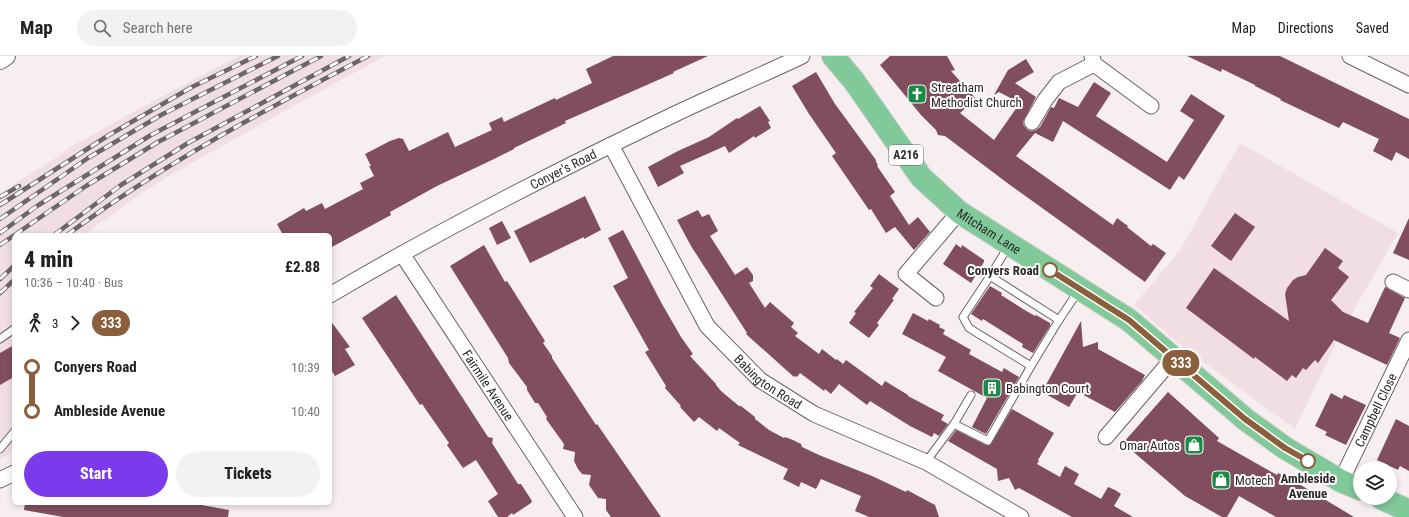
<!DOCTYPE html>
<meta charset="utf-8">
<style>
body{margin:0;font-family:"Roboto Condensed",sans-serif;background:#f2f2f2;color:#202124;height:100vh;display:flex;flex-direction:column;font-size:15px;white-space:nowrap}
*{box-sizing:border-box;margin:0}
p{font-size:13px;color:#757577}
.icon{flex:none;width:22px;height:22px;fill:none;stroke:currentColor;stroke-width:2;stroke-linecap:round;stroke-linejoin:round}
.map{position:relative;flex:1;overflow:hidden}
.drawer{position:absolute;left:12px;top:177px;width:320px;height:272px;display:flex;flex-direction:column;background:#fff;border-radius:6px;box-shadow:0 2px 6px #0003}
.drawer>*{flex:none}
.badge{padding:0 8px;border-radius:13px;font-size:14px;line-height:26px}
.buttons{position:absolute;left:1353px;top:405px;display:grid;gap:8px}
.buttons a{display:grid;place-items:center;width:44px;height:44px;border-radius:50%;background:#fff;box-shadow:0 2px 6px #0003;font-size:20px}
.map>.badge{position:absolute;translate:-50% -50%;box-shadow:0 0 0 2px #fff}
.legs{display:flex;align-items:center;gap:6px;height:44px;padding:0 12px;font-size:13px}
.legs p{margin-inline-start:auto}
.head{display:flex;align-items:center;justify-content:space-between;height:68px;padding:0 12px}
h1{font-size:22px;font-weight:800;line-height:30px}
.action{display:flex;gap:8px;margin-top:auto;padding:8px 12px}
.action a{flex:1;height:46px;border-radius:24px;background:#7c3aed;color:#fff;font-size:16px;font-weight:800;line-height:46px;text-align:center}
.action a+a{background:#f2f2f2;color:#202124}
ul{padding:0 12px;list-style:none}
li{display:flex;align-items:center;gap:14px;height:44px;font-size:15px}
li i{display:grid;place-items:center;width:6px;height:100%;margin:0 5px;background:currentColor}
li i::after{content:'';width:10px;height:10px;margin:-5px;border:3px solid;border-radius:50%;background:#fff}
li p{margin-inline-start:auto}
li:first-child i{background:linear-gradient(#0000 50%,currentColor 0)}
li:last-child i{background:linear-gradient(currentColor 50%,#0000 0)}
header{display:flex;align-items:center;gap:24px;box-sizing:border-box;height:56px;padding:0 20px;background:#fff;border-bottom:1px solid #e0e0e0}
header strong{font-size:19px}
nav{display:flex;gap:22px;margin-inline-start:auto;font-size:14px}
.search{width:280px;height:36px;background:#f2f2f2;display:flex;align-items:center;gap:10px;box-sizing:border-box;padding:0 14px;border-radius:22px;color:#757577;font-size:15px}
.map>svg:first-child{display:block}
.built{fill:#f0dee3}
.building{fill:#814e5f}
.lines{fill:none;stroke-linecap:round;stroke-linejoin:round}
.service-casing{stroke:#6b6365;stroke-width:9}
.minor-casing{stroke:#6b6365;stroke-width:17}
.tertiary-casing{stroke:#6b6365;stroke-width:20}
.primary-casing{stroke:#ccc;stroke-width:24}
.service{stroke:#fff;stroke-width:7}
.minor{stroke:#fff;stroke-width:15}
.tertiary{stroke:#fff;stroke-width:18}
.primary{stroke:#80c999;stroke-width:22}
.rail-casing{stroke:#6b6768;stroke-width:4.5}
.rail{stroke:#fffdfe;stroke-width:3;stroke-dasharray:9;stroke-linecap:butt}
.line-1-casing{stroke:#fff;stroke-width:9}
.line-1{stroke:#8b5e3c;stroke-width:6}
.stop-1-dot{fill:#fff;stroke:#8b5e3c;stroke-width:2}
.labels{text-anchor:middle;stroke-width:4;stroke-linejoin:round;paint-order:stroke}
.shield{fill:#fffdfe;stroke:#6b696a;stroke-width:1}
.shield-label{font-size:12px;font-weight:bold;fill:#2c292a}
.poi-label{font-size:13px;fill:#2c292a;stroke:#fffdfe;text-anchor:start}
.street-label{font-size:13px;fill:#2c292a;stroke:#fffdfe}
.stop-label{font-size:13px;font-weight:bold;fill:#2c292a;stroke:#fffdfe;text-anchor:end}
</style>
<header>
<strong>Map</strong>
<div class="search"><svg class="icon" aria-label="search" viewBox="0 0 24 24"><circle cx="10" cy="10" r="6"/><path d="M15 15l6 6"/></svg>Search here</div>
<nav><a>Map</a><a>Directions</a><a>Saved</a></nav>
</header>
<div class="map">
<svg width="1409" height="461" viewBox="0 0 1409 461">
<rect width="100%" height="100%" fill="#f7eef0"/>
<g class="built">
<polygon points="238,0 385,0 297,48 167,121 137,140 84,179 14,179 14,396 0,403 0,137 62,98 67,93 126,60"/>
<polygon points="1240,87 1398,177 1343,273 1295,373 1180,289 1134,249 1180,194"/>
</g>
<g class="building">
<polygon points="613,0 708,0 673,16 674,17 565,65 566,67 514,92 514,93 492,104 437,130 390,156 391,159 330,192 330,179 283,179 277,168 304,152 306,155 322,147 325,153 363,133 360,127 374,120 369,110 371,110 365,98 390,85 399,82 403,83 409,95 448,76 455,91 492,74 489,67 502,61 504,66 555,42 556,44 592,27 586,13"/>
<polygon points="890,0 947,0 955,14 951,15 976,43 960,57 994,84 1020,47 999,36 994,39 1008,14 1026,3 1034,16 1015,27 1036,41 1023,66 1024,70 1028,74 1032,75 1036,74 1040,71 1051,51 1054,52 1059,42 1078,51 1094,26 1111,37 1096,60 1167,106 1194,64 1180,55 1191,38 1225,60 1184,124 1179,120 1170,134 1063,65 1053,86 1035,77 1016,100 1113,169 1117,162 1128,170 1127,171 1151,190 1153,188 1166,197 1145,226 1006,126 945,80 938,79 936,74 921,59 880,9"/>
<polygon points="1187,0 1280,0 1409,63 1409,103 1396,96 1392,105 1373,95 1379,83 1343,66 1339,72 1280,44 1281,43 1255,30 1255,29 1222,13 1221,16"/>
<polygon points="816,16 835,48 876,104 876,106 878,109 877,110 895,136 890,140 909,169 918,161 930,176 914,194 895,171 886,177 871,153 869,154 832,100 836,97 809,58 792,30"/>
<polygon points="760,50 770,65 768,66 771,72 755,82 754,80 729,97 725,90 680,110 684,117 658,131 648,111 678,95 709,81 737,62 738,63"/>
<polygon points="585,140 601,174 584,183 584,181 530,207 514,175"/>
<polygon points="698,154 702,161 709,158 718,175 710,180 735,219 747,211 753,219 753,225 749,227 765,252 770,246 794,267 791,271 798,277 795,280 819,298 822,293 836,304 837,303 843,308 846,304 882,330 885,325 908,339 908,340 944,359 941,364 948,368 939,380 934,377 932,381 910,370 870,345 867,349 839,328 831,338 825,333 824,335 800,317 797,321 795,320 794,321 746,278 747,277 691,190 677,164"/>
<polygon points="1235,157 1255,171 1231,205 1211,190"/>
<polygon points="1409,162 1409,204 1393,197"/>
<polygon points="502,165 511,182 497,189 489,172"/>
<polygon points="623,174 662,248 681,281 693,298 690,300 716,328 716,329 721,335 739,350 741,350 755,361 755,363 769,374 784,382 785,381 793,384 801,388 802,391 819,399 872,420 906,436 907,434 935,449 939,461 869,461 855,455 861,440 821,423 816,433 801,426 799,431 783,423 788,413 738,389 740,387 719,372 717,375 699,361 694,366 680,351 681,350 665,332 666,330 645,296 649,294 613,230 628,222 608,182"/>
<polygon points="956,188 961,192 962,189 984,204 984,206 971,227 943,208"/>
<polygon points="484,189 505,226 507,225 545,285 543,287 552,300 552,302 596,369 597,368 661,461 611,461 606,454 606,443 598,442 589,429 591,419 582,418 578,413 574,405 575,396 563,393 564,388 546,363 547,361 538,347 535,347 527,334 527,331 509,307 508,302 450,210"/>
<polygon points="1325,192 1343,205 1338,212 1349,221 1331,244 1343,256 1368,267 1385,231 1405,242 1389,277 1400,282 1387,309 1334,284 1318,307 1315,304 1306,314 1303,312 1296,322 1292,319 1287,325 1255,301 1254,303 1186,252 1214,212 1289,265 1285,238 1287,232 1293,224 1298,221 1306,219"/>
<polygon points="879,218 899,233 892,243 894,244 877,267 879,269 869,282 849,267 856,257 854,256 873,232 870,230"/>
<polygon points="990,230 1002,237 1001,239 1023,253 1035,260 1036,259 1050,267 1050,270 1033,297 1022,291 1023,288 983,263 982,265 971,258"/>
<polygon points="396,239 475,361 488,381 493,382 492,387 518,428 521,428 532,445 531,447 513,459 512,457 507,461 498,461 488,445 498,438 476,404 463,412 447,389 449,387 422,348 420,349 362,262"/>
<polygon points="913,257 928,265 929,263 940,269 939,271 945,274 943,278 971,294 969,298 1002,316 1004,312 1019,321 986,378 972,371 987,342 938,315 946,301 902,278"/>
<polygon points="330,264 350,291 345,293 355,309 335,320 330,312"/>
<polygon points="1081,265 1083,291 1098,286 1098,293 1145,319 1142,325 1115,356 1078,336 1069,351 1042,336"/>
<polygon points="14,289 14,321 0,329 0,297"/>
<polygon points="1168,336 1219,382 1217,385 1277,419 1278,417 1294,426 1294,425 1354,461 1276,461 1239,440 1227,461 1222,461 1185,440 1123,387"/>
<polygon points="1331,337 1342,343 1344,339 1366,349 1346,389 1325,379 1327,376 1315,370"/>
<polygon points="1012,353 1054,377 1038,404 1039,405 1037,408 1060,421 1065,410 1079,418 1074,428 1101,443 1108,431 1115,434 1121,438 1114,450 1133,461 1072,461 1019,432 1015,434 1009,422 998,425 997,413 948,385 956,374 986,389 990,389"/>
<polygon points="1396,363 1409,370 1409,415 1400,410 1398,414 1377,404"/>
<polygon points="25,447 191,447 229,454 228,461 63,461 24,454"/>
</g>
<g class="lines">
<g class="service-casing">
<g id="service">
<polyline points="1008,191 990,220 1059,264"/>
<polyline points="0,283 14,273"/>
<polyline points="1031,310 1059,264 1079,234"/>
<polyline points="954,368 988,385 1031,310 969,272 963,261 990,220"/>
<polyline points="0,393 14,376"/>
<polyline points="926,406 954,368 971,339"/>
</g>
</g>
<g class="minor-casing">
<g id="minor">
<polyline points="1092,0 1094,8 1151,50"/>
<polyline points="1350,0 1409,29"/>
<polyline points="1032,66 1045,44 1059,26 1094,8"/>
<path id="s1" d="M 611,89 L 707,270 L 760,324 L 814,358 L 926,406 L 1021,461"/>
<path id="s2" d="M 402,198 L 575,461"/>
<polyline points="1393,226 1409,234"/>
<path id="s3" d="M 330,239 C 442,173 558,114 675,58 C 717,38 760,20 802,0"/>
<polyline points="936,242 906,218 959,156"/>
<polyline points="1106,381 1174,301"/>
<polyline points="0,424 14,417"/>
<path id="s4" d="M 1341,425 L 1409,284"/>
</g>
</g>
<g class="tertiary-casing">
<polyline id="tertiary" points="0,4 6,0"/>
</g>
<g class="primary-casing">
<g id="primary">
<path id="s5" d="M 833,0 L 854,25 L 921,121 L 959,156 L 1129,264 L 1245,363 L 1285,392 L 1341,425 L 1360,433"/>
<polyline points="1381,442 1409,455"/>
</g>
</g>
<use href="#service" class="service"/>
<use href="#minor" class="minor"/>
<use href="#tertiary" class="tertiary"/>
<use href="#primary" class="primary"/>
<g class="rail-casing">
<g id="rail">
<polyline points="0,141 19,130"/>
<polyline points="0,149 109,79 192,31 256,0"/>
<polyline points="0,163 88,102 161,59 278,0"/>
<polyline points="0,177 37,150 151,79 302,0"/>
<polyline points="54,179 121,129 188,87 349,0"/>
<path d="M 67,179 C 161,109 265,54 368,0"/>
<polyline points="0,189 86,130 158,86 321,0"/>
<polyline points="0,223 14,210"/>
<polyline points="0,237 14,224"/>
</g>
</g>
<use href="#rail" class="rail"/>
</g>
<g class="lines">
<g class="line-1-casing">
<polyline id="line-1" points="1050,214 1129,264 1245,363 1285,392 1308,405"/>
</g>
<use href="#line-1" class="line-1"/>
</g>
<defs>
<g id="church-square" transform="scale(1)"><rect x="-9" y="-9" width="18" height="18" rx="4" fill="#198b44" stroke="#fffdfe"/><path d="M-1.2-6h2.4v3.5h3.3v2.4h-3.3V6h-2.4V-.1h-3.3v-2.4h3.3Z" fill="#fff"/></g>
<g id="building-square" transform="scale(1)"><rect x="-9" y="-9" width="18" height="18" rx="4" fill="#198b44" stroke="#fffdfe"/><path d="M-4-6H4V6H1V3H-1V6H-4ZM-2.5-4.3h1.7v1.8h-1.7ZM.8-4.3h1.7v1.8H.8ZM-2.5-1h1.7V.8h-1.7ZM.8-1h1.7V.8H.8Z" fill="#fff"/></g>
<g id="shop-square" transform="scale(1)"><rect x="-9" y="-9" width="18" height="18" rx="4" fill="#198b44" stroke="#fffdfe"/><path d="M-5-2.5h2.3a2.7 3.5 0 0 1 5.4 0H5L5.5 6h-11ZM-1.5-2.5h3a1.5 2.3 0 0 0-3 0Z" fill="#fff"/></g>
</defs>
<g fill-rule="evenodd">
<use href="#church-square" x="917" y="38"/>
<use href="#building-square" x="992" y="332"/>
<use href="#shop-square" x="1194" y="389"/>
<use href="#shop-square" x="1221" y="424"/>
</g>
<g class="stop-1-dot">
<circle cx="1050" cy="214" r="7"/>
<circle cx="1308" cy="405" r="7"/>
</g>
<g class="labels">
<rect class="shield" x="889" y="89" width="34" height="20" rx="3"/>
<g class="shield-label">
<text x="906" y="103">A216</text>
</g>
<g class="poi-label">
<text x="931" y="36">Streatham<tspan x="931" dy="15">Methodist Church</tspan></text>
<text x="1006" y="337">Babington Court</text>
<text x="1180" y="394" text-anchor="end">Omar Autos</text>
<text x="1235" y="429">Motech</text>
</g>
<g class="street-label">
<text dy="5" stroke="none"><textPath href="#s3" startOffset="265">Conyer's Road</textPath></text>
<text dy="5" stroke="none"><textPath href="#s5" startOffset="237">Mitcham Lane</textPath></text>
<text dy="5" stroke="none"><textPath href="#s1" startOffset="288">Babington Road</textPath></text>
<text dy="5" stroke="none"><textPath href="#s2" startOffset="157">Fairmile Avenue</textPath></text>
<text dy="5" stroke="none"><textPath href="#s4" startOffset="79">Campbell Close</textPath></text>
</g>
<g class="stop-label">
<text x="1039" y="219">Conyers Road</text>
<text x="1308" y="427" text-anchor="middle">Ambleside<tspan x="1308" dy="15">Avenue</tspan></text>
</g>
</g>
</svg>
<div class="buttons">
<a><svg class="icon" aria-label="layers" viewBox="0 0 24 24"><path d="M12 4l9 5-9 5-9-5zM3 14l9 5 9-5"/></svg></a>
</div>
<b class="badge" style="left:1181px;top:307px;background:#8b5e3c;color:#fff">333</b>
<section class="drawer">
<div class="head"><div><h1>4 min</h1><p>10:36 – 10:40 · Bus</p></div><b>£2.88</b></div>
<div class="legs"><svg class="icon" aria-label="walk" viewBox="0 0 24 24"><circle cx="13" cy="4" r="2"/><path d="M13 8l-2 6 4 7M11 14l-3 7M7 12l3-4h3l4 4"/></svg>3<svg class="icon" aria-label="forward" viewBox="0 0 24 24"><path d="M9 5l7 7-7 7"/></svg><b class="badge" style="background:#8b5e3c;color:#fff">333</b></div>
<ul>
<li><i style="color:#8b5e3c"></i><b>Conyers Road</b><p>10:39</p></li>
<li><i style="color:#8b5e3c"></i><b>Ambleside Avenue</b><p>10:40</p></li>
</ul>
<div class="action"><a>Start</a><a>Tickets</a></div>
</section>
</div>
